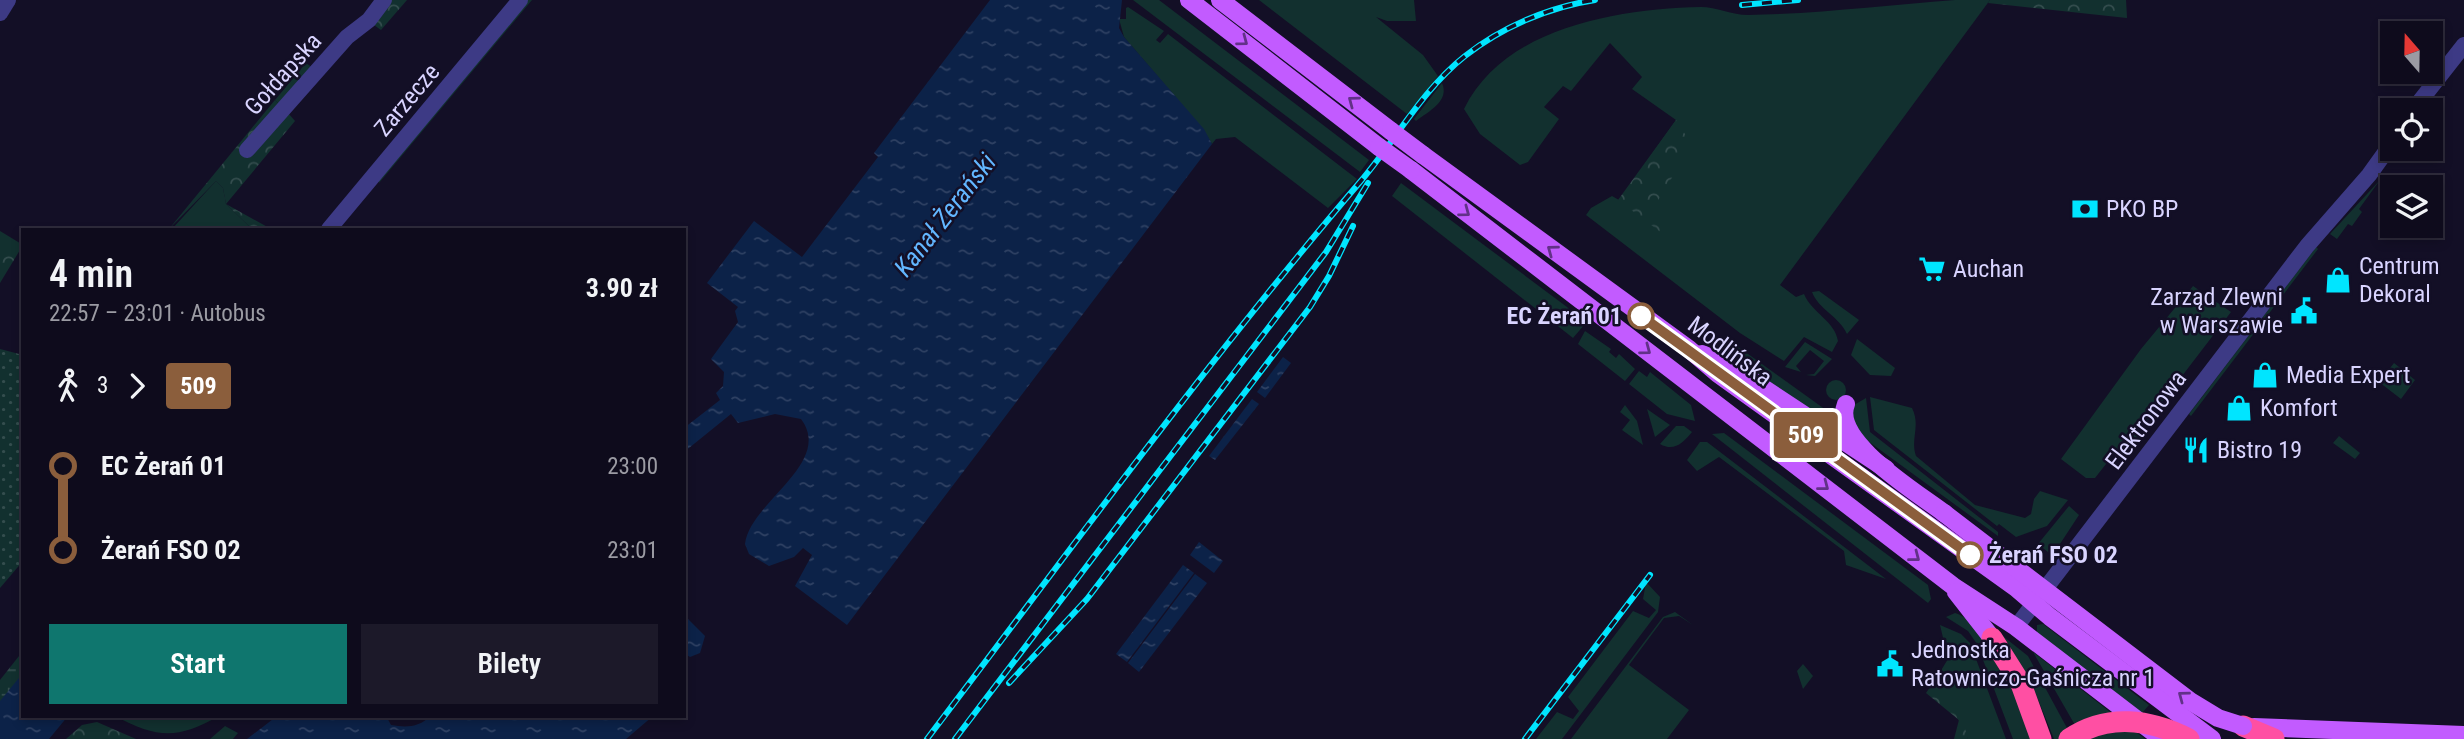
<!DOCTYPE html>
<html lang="pl">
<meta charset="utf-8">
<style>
body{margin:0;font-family:"Roboto Condensed",sans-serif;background:#1c1929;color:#f1f3f6;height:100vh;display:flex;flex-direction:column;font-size:26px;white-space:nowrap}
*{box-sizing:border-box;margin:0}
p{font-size:23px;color:#9b9ba3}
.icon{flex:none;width:38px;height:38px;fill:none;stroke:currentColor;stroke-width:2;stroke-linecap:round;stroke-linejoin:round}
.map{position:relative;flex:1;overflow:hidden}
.drawer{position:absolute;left:21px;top:228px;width:665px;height:490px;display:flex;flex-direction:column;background:#0e0b1c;border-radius:0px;box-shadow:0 4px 10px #0003,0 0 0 2px #2e2b3b}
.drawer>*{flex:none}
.badge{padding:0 14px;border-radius:5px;font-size:24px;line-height:46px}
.needle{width:46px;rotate:340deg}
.buttons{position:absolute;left:2380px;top:21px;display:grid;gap:14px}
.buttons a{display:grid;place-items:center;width:63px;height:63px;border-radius:0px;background:#0e0b1c;box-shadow:0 4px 10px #0003,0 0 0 2px #2e2b3b;font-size:35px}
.map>.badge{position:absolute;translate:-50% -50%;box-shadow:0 0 0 4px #fff}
.legs{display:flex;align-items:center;gap:10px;height:77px;padding:0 28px;font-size:23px}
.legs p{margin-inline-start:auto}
.overview{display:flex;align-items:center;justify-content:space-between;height:119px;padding:0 28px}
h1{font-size:38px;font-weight:600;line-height:52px}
.primary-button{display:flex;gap:14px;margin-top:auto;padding:14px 28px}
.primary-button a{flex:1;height:80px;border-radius:0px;background:#0f766e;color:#fff;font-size:28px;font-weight:600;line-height:80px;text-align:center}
.primary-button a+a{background:#1c1929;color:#f1f3f6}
ul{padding:0 28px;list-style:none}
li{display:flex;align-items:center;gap:24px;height:84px;font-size:26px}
li i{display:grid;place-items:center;width:10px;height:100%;margin:0 9px;background:currentColor}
li i::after{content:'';width:18px;height:18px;margin:-9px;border:5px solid;border-radius:50%;background:#0e0b1c}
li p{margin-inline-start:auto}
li:first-child i{background:linear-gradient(#0000 50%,currentColor 0)}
li:last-child i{background:linear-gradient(currentColor 50%,#0000 0)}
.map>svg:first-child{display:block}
.grass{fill:#12302f}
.forest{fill:url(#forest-crowns)}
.wetland{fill:url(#wetland-marsh)}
.garden{fill:url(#garden-dots)}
.water{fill:url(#water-ripples)}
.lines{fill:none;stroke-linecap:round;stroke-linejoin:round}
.minor{stroke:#3d3a85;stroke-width:16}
.major{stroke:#c25bff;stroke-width:18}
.highway{stroke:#ff4fa3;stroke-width:21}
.rail-casing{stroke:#00e5ff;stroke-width:6}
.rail{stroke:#130f26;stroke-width:3.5;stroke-dasharray:10;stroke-linecap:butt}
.major-bridge{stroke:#c25bff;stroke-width:18}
.highway-bridge{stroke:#ff4fa3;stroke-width:21}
.oneway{stroke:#623188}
.line-1-casing{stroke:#fff;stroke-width:16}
.line-1{stroke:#8b5e3c;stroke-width:10}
.stop-1-dot{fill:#fff;stroke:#8b5e3c;stroke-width:3.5}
.labels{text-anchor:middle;stroke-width:5;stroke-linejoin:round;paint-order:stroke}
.street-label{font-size:24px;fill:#d9d4ff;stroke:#130f26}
.poi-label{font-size:24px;fill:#d9d4ff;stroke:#130f26;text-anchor:start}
.stop-label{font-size:24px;font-weight:bold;fill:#d9d4ff;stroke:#130f26;text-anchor:end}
.water-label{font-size:26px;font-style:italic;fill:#62b6ff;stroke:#130f26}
</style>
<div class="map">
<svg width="2464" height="739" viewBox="0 0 2464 739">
<defs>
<pattern id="forest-crowns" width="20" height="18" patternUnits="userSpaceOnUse" patternTransform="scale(1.75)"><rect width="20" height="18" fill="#12302f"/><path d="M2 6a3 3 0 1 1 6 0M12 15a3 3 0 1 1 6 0" fill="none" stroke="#344d4e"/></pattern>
<pattern id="wetland-marsh" width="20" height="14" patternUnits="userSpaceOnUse" patternTransform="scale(1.75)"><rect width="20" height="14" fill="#12302f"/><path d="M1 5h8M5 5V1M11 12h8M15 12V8" fill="none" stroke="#344d4e"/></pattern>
<pattern id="garden-dots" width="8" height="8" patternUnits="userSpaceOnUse" patternTransform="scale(1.75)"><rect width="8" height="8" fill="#12302f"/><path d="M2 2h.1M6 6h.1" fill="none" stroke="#344d4e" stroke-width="1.8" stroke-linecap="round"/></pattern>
<pattern id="water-ripples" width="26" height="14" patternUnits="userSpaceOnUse" patternTransform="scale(1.75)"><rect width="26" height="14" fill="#0c2248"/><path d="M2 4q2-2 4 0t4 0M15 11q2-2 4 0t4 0" fill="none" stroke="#2f4163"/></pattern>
</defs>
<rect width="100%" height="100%" fill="#130f26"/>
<g class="grass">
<polygon points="527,0 532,0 379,183 379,178"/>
<polygon points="1133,0 1159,0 1369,160 1360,172"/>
<polygon points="1259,0 1414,0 1416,21 1387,21 1376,17 1423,55 1438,76 1407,114"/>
<path d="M 1955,0 L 1990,0 L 1780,285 L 1796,297 L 1804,294 C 1812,313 1835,321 1838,341 L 1832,352 L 1804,337 L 1784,361 L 1740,333 L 1586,215 L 1591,208 L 1612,196 L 1619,200 L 1676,120 L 1632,89 L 1642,77 L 1610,43 L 1571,91 L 1563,86 L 1544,107 L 1559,119 L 1528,162 L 1520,165 L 1480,134 L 1464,109 C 1504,27 1618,9 1701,7 C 1716,7 1732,15 1748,15 C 1817,14 1886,5 1955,0 Z"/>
<polygon points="1128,7 1164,31 1156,40 1160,43 1168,34 1357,179 1328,208 1235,137 1216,139 1212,144 1203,129 1124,37 1119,19 1126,19 1126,8"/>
<polygon points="306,63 313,68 280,105 275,100"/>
<path d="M 1442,83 C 1450,101 1429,111 1416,121 L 1414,119 Z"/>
<polygon points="2380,180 2359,209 2362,212 2352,226 2348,224 2337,239 2330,234"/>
<polygon points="216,181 223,188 226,204 252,229 172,229"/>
<polygon points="1401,183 1567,307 1585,324 1573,338 1392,196"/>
<polygon points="2316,247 2318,249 2191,416 2189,414"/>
<polygon points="2193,286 2231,312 2146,423 2148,431 2142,440 2132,440 2124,449 2117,450 2095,478 2086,478 2061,459 2141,349"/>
<path d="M 1819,291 L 1859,320 L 1847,334 C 1839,316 1819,310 1812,292 Z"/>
<polygon points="1585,331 1611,349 1609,352 1616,358 1619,354 1635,369 1625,381 1578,344"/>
<polygon points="1857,339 1895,368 1891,376 1870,375 1851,355"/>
<polygon points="1805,342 1832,359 1815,376 1806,375 1814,374 1824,361 1810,350 1796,366 1801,372 1785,367"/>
<polygon points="1737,346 1826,410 1838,413 1841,429 1725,353 1733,352"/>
<polygon points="2394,363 2415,380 2401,399 2379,382"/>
<polygon points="1639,371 1647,377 1650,372 1691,405 1695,421 1667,414 1629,384"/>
<circle cx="1836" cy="390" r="10"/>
<path d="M 1870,397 L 1912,408 C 1921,426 1910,439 1916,456 L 1975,505 L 2025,518 L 2031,514 L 2034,499 L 2040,491 L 2068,500 L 2047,526 L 2016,537 L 1999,524 L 1997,526 L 1874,430 Z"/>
<polygon points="1866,398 1870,432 1998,532 1998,536 1857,433 1851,424 1854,405"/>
<polygon points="1625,405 1637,421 1643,445 1622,430 1630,420 1620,412"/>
<polygon points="1647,409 1670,425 1655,437"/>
<path d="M 1676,426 L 1684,426 L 1692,432 C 1683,443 1674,452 1660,444 Z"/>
<polygon points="1724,433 1928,585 1931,599 1928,603 1712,434"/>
<polygon points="2339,436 2360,453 2355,459 2333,443"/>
<polygon points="1700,442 1707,442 1886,579 1846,565 1844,551 1719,457 1697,471 1687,460"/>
<polygon points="2069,506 2079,515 2056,550 2048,552 2038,544"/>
<polygon points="1646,582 1660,597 1658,612 1562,739 1536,739 1557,712 1573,719 1579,711 1568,697 1633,611 1649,618 1656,610 1643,599"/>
<polygon points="1675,612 1693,625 1679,616 1664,618 1629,665 1689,710 1667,739 1571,739 1663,617"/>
<path d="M 1955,613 C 1987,621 2022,710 2034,739 L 2013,739 L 1977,644 L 1968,631 L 1946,617 Z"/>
<polygon points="2043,624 2149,705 2142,713 2037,633 2037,625"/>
<polygon points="1940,625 1961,634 1970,643 2006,739 1968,739 1937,677 1948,659"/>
<polygon points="1999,633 2028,656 2073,739 2054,739 2035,692"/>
<polygon points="2033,652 2145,739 2083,739"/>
<polygon points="1803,664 1813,676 1803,689 1797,671"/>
<path d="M 115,716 L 219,716 C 178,739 158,739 115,716 Z"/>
<polygon points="225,726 238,733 233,739 210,739"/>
</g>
<g class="forest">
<polygon points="392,0 407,0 381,30 374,25"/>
<polygon points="1990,0 2126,0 2127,18 1988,3"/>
<polygon points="275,100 280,105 252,156 288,113 295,121 226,204 271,229 252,229 226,204 223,188 216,181 169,229"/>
<polygon points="1676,120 1692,145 1657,202 1662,224 1671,240 1618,200"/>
<polygon points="0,231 23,245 0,283"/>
<polygon points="1937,677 1962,717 1968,739 1954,739 1959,720 1926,693"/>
<polygon points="97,722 136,739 66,739 82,725"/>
</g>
<polygon class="wetland" points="23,651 23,680 0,709 0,680"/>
<polygon class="garden" points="0,349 23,355 23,561 0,588"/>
<g class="water">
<path d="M 990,0 L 1122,0 L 1119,28 L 1124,37 L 1204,129 L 1212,144 L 847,625 L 795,586 L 812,555 L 803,548 L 794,557 L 769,566 L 749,554 L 745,544 C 750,502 834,463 801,419 L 775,414 L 738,423 L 731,414 L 684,452 L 684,428 L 720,400 L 716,393 L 723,386 L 724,372 L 711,359 L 738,322 L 735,311 L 738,307 L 707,283 L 754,221 L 802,257 L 878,157 L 874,153 Z"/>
<polygon points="1283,357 1291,363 1265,398 1257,392"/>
<polygon points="1252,399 1259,404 1215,460 1209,456"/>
<polygon points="1199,542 1223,561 1214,573 1190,555"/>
<polygon points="1183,565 1194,573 1127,662 1116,654"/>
<polygon points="1195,574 1207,583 1139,672 1128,663"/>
<polygon points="684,615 705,636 700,653 690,657 684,653"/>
<polygon points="23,673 23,716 68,716 49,739 0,739 0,701"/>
<path d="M 277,716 L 386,716 L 391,725 C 407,728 419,727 431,716 L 653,716 L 626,739 L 247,739 Z"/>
</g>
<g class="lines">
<g class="minor">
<polyline points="0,13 8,0"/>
<polyline points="2413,110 2464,45"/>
<polyline points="247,150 347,37 369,20 384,0"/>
<polyline points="329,229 520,0"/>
<polyline points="2016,627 2307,246 2369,175 2392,143"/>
</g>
<g class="major">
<polyline points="1189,0 1379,147"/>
<polyline points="1220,0 1391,131"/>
<polyline points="1423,155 1689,349 1718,374 2016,588 2050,617 2212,739"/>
<polyline points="1411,170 1953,586 2016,627 2162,739"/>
<polyline points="1702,354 1733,368 1886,469"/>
<path d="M 1846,404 C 1831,441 1918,493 1944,513"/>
<polyline points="1956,592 1999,647"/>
<polyline points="2254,727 2464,735"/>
</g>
<g class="highway">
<polyline points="1992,638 2021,684 2041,739"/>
<polyline points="2243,726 2274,739"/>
</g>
<g class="rail-casing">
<g id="rail">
<polyline points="1742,5 1798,0"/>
<polyline points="1009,683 1087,599 1310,307 1329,276 1353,226"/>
<path d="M 927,739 C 1069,552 1207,361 1360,182 C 1395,141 1422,90 1465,56 C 1502,27 1549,7 1595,0"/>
<polyline points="955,739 1326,252 1368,183"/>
<polyline points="1525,739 1650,575"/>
</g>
</g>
<use href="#rail" class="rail"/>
<g class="major-bridge">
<polyline points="1391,131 1423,155"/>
<polyline points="1379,147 1411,170"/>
<polyline points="1944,513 2190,701 2218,718 2243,726"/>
</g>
<path class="highway-bridge" d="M 2069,739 C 2107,713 2150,719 2189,739"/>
</g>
<defs><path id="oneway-chevron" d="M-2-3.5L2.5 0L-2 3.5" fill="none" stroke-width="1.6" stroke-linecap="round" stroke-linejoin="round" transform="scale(1.75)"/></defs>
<g class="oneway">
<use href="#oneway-chevron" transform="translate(1243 41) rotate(37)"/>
<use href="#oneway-chevron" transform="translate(1353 101) rotate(-143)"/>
<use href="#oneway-chevron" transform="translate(1465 212) rotate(37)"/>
<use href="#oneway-chevron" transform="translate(1552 250) rotate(-143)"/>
<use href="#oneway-chevron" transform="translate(1646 350) rotate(37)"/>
<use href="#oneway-chevron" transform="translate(1824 486) rotate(38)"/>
<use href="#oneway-chevron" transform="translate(1915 557) rotate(38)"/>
<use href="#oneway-chevron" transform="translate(2183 696) rotate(-143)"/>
</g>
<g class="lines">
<g class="line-1-casing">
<polyline id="line-1" points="1641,316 1970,555"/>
</g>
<use href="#line-1" class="line-1"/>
</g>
<defs>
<g id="bank-bare" transform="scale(2.1)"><path d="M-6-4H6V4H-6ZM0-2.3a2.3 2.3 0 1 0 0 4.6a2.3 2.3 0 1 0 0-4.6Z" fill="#00e5ff" stroke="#130f26" stroke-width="2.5" paint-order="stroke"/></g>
<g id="supermarket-bare" transform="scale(2.1)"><path d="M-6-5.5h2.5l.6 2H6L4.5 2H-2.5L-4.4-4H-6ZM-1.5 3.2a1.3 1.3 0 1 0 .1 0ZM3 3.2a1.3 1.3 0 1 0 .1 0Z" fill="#00e5ff" stroke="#130f26" stroke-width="2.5" paint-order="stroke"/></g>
<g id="shop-bare" transform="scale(2.1)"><path d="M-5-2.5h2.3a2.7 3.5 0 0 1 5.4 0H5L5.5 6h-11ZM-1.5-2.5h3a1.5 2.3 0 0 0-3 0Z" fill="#00e5ff" stroke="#130f26" stroke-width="2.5" paint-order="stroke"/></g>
<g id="civic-bare" transform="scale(2.1)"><path d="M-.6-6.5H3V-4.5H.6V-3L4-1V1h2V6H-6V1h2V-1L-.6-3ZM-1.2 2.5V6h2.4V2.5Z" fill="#00e5ff" stroke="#130f26" stroke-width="2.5" paint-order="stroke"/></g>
<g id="restaurant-bare" transform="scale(2.1)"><path d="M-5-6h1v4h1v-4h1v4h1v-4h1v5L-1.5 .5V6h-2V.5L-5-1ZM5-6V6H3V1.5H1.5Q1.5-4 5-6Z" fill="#00e5ff" stroke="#130f26" stroke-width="2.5" paint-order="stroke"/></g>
</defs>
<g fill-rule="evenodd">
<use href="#bank-bare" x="2085" y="209"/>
<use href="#supermarket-bare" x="1932" y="269"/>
<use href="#shop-bare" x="2338" y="280"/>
<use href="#civic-bare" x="2304" y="311"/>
<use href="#shop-bare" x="2265" y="375"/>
<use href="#shop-bare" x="2239" y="408"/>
<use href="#restaurant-bare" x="2196" y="450"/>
<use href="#civic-bare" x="1890" y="664"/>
</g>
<g class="stop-1-dot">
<circle cx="1641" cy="316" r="12"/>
<circle cx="1970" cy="555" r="12"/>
</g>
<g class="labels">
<g class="street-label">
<text transform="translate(283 74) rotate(-48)" y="8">Gołdapska</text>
<text transform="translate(407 100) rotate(-50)" y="8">Zarzecze</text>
<text transform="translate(1730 351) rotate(37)" y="8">Modlińska</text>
<text transform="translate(2146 420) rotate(-53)" y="8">Elektronowa</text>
</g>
<g class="poi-label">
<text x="2106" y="217">PKO BP</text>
<text x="2359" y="274">Centrum<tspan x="2359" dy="28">Dekoral</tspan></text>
<text x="1953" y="277">Auchan</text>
<text x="2283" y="305" text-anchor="end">Zarząd Zlewni<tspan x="2283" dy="28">w Warszawie</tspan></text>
<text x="2286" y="383">Media Expert</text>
<text x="2260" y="416">Komfort</text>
<text x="2217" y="458">Bistro 19</text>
<text x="1911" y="658">Jednostka<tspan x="1911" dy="28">Ratowniczo-Gaśnicza nr 1</tspan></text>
</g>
<g class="stop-label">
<text x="1622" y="324">EC Żerań 01</text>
<text x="1989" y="563" text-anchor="start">Żerań FSO 02</text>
</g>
<g class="water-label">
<text transform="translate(945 215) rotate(-52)" y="9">Kanał Żerański</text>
</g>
</g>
</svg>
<div class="buttons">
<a><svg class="needle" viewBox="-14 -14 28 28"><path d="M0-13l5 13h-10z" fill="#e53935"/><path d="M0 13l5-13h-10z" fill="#9b9ba3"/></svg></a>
<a><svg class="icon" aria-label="locate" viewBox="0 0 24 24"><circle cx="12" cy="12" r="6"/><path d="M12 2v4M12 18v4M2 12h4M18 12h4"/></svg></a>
<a><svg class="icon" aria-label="layers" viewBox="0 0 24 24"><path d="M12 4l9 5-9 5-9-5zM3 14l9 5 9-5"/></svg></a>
</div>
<b class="badge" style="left:1806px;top:435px;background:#8b5e3c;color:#fff">509</b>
<section class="drawer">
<div class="overview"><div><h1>4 min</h1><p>22:57 – 23:01 · Autobus</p></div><b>3.90 zł</b></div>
<div class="legs"><svg class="icon" aria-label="walk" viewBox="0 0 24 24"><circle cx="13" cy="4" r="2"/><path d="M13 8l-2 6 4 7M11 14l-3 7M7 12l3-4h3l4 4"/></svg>3<svg class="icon" aria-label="forward" viewBox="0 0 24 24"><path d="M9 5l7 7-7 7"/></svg><b class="badge" style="background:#8b5e3c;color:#fff">509</b></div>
<ul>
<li><i style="color:#8b5e3c"></i><b>EC Żerań 01</b><p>23:00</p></li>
<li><i style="color:#8b5e3c"></i><b>Żerań FSO 02</b><p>23:01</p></li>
</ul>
<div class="primary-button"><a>Start</a><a>Bilety</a></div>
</section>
</div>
